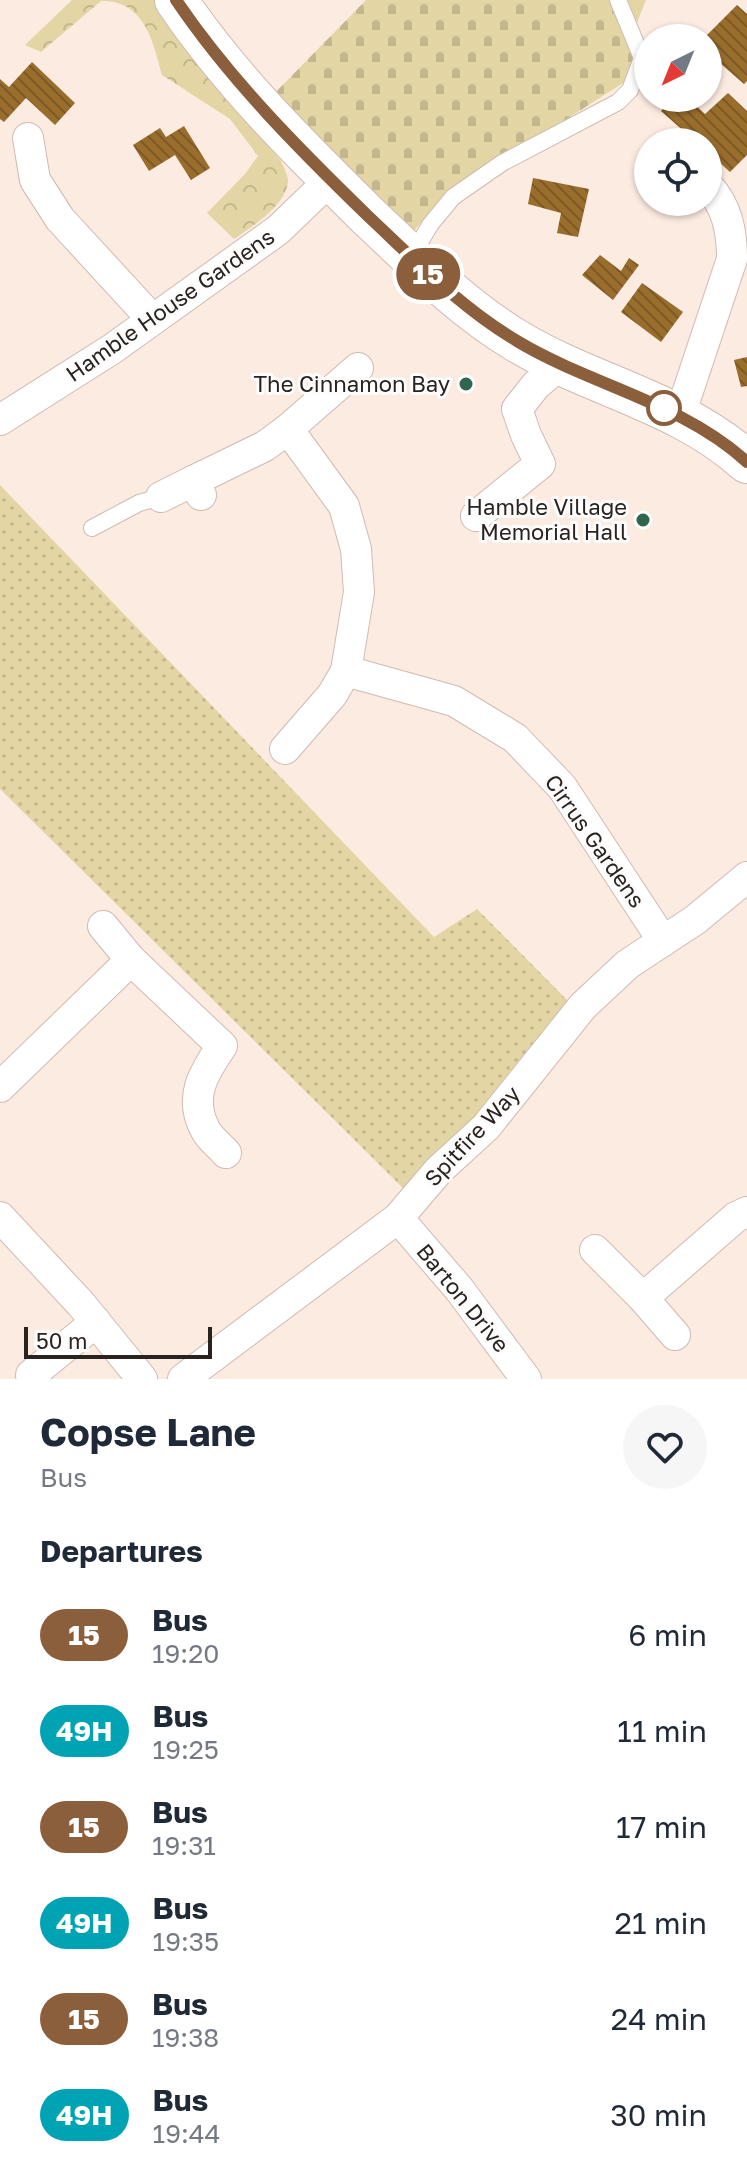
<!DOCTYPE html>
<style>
body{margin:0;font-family:"Golos Text",sans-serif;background:#f6f6f7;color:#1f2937;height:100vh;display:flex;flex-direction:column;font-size:30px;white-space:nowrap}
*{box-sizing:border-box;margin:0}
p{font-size:26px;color:#747a83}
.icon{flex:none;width:44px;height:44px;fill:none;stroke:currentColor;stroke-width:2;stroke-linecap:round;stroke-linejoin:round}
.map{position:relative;height:1379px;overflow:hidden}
.details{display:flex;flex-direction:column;background:#fff;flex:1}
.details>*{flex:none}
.badge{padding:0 16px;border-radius:26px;font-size:28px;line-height:52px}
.needle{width:52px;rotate:223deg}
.fabs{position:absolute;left:634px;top:24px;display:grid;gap:16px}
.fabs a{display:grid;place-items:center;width:88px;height:88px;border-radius:50%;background:#fff;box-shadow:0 2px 6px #0004;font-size:40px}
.scale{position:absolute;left:24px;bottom:20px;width:188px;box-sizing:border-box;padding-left:8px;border:4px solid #2a221e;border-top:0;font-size:22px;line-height:28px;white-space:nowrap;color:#2a221e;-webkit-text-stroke:6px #fcfcfc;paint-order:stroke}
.map>.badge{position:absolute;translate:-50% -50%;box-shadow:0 0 0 4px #fff}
h2{padding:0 40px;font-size:30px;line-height:72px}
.round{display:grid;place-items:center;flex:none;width:84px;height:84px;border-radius:42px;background:#f6f6f7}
.head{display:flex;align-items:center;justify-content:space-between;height:136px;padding:0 40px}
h1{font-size:38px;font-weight:700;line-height:60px}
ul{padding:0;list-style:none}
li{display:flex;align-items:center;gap:24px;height:96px;padding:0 40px}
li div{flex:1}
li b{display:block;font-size:30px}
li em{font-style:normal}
li .badge{min-width:88px;font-weight:700;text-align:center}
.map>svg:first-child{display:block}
.forest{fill:url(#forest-crowns)}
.cemetery{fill:url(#cemetery-stones)}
.park{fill:url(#park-dots)}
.building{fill:url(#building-back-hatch)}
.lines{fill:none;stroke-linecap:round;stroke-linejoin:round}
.service-casing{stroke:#cfbbb0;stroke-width:18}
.minor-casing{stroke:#cfbbb0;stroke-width:32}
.secondary-casing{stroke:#cfbbb0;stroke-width:44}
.service{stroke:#fff;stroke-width:16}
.minor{stroke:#fff;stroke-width:30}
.secondary{stroke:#fff;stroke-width:42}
.line-casing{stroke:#fff;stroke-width:18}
.line{stroke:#8b5e3c;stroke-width:12}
.poi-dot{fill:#30664d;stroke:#fcfcfc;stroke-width:3}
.stop-dot{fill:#fff;stroke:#8b5e3c;stroke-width:4}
.labels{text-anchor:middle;stroke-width:6;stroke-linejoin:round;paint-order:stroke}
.street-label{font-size:22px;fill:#2a221e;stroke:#fcfcfc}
.poi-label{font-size:22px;fill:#2a221e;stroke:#fcfcfc;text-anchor:end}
</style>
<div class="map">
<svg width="747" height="1379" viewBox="0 0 747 1379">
<defs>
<pattern id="forest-crowns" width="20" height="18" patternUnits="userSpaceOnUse" patternTransform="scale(2)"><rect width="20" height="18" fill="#e3d6a4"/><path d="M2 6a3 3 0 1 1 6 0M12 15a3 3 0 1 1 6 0" fill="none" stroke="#c3b78d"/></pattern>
<pattern id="cemetery-stones" width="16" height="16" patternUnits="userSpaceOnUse" patternTransform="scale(2)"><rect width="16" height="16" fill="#e3d6a4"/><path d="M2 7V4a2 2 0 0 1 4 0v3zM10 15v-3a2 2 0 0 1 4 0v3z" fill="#c3b78d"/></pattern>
<pattern id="park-dots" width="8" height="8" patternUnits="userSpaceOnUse" patternTransform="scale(2)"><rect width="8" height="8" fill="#e3d6a4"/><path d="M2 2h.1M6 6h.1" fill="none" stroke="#c3b78d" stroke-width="1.8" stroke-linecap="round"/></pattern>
<pattern id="building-back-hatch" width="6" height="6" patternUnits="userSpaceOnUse" patternTransform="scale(2)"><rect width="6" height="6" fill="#996d2c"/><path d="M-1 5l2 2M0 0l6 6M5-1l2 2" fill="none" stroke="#7d5925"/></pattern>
</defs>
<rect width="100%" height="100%" fill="#fcebe1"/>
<path class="forest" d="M 72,0 L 160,0 L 196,57 L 281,161 C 283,166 287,174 288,179 C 289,203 252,227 234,239 L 207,213 L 245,174 L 258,156 L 230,119 L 162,75 C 153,41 144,0 101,1 L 41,52 L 25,45 Z"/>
<polygon class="cemetery" points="366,0 646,0 633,33 645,69 448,195 401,244 264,104"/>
<polygon class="park" points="0,485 434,937 477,909 571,1004 479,1120 404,1189 0,789"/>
<g class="building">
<polygon points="737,5 747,14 747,81 744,84 720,63 708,75 708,38 704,38"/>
<polygon points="32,62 75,103 55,125 26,98 4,122 0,119 0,79 9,87"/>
<polygon points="728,93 747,111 747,155 730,172 708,152 708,142 696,142 661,111 673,98 688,98 705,114"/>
<polygon points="184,126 210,168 191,180 175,155 149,171 133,145 160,128 166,137"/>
<polygon points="533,178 589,189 578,237 557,233 561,213 528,204"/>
<polygon points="600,255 621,271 629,258 639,265 613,300 582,275"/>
<polygon points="642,283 683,312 661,342 621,312"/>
<polygon points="747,357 747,386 741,387 734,360"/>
</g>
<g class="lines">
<g class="service-casing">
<g id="service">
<polyline points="412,256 430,225 453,197 502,163 618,102 630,90 642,58 618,0"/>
<polyline points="92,528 139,503 161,497"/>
</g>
</g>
<g class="minor-casing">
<g id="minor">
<polyline points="28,138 35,180 60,219 152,319"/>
<path d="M 680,415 L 732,259 C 732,231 727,206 708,186"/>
<polyline points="0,420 112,349 278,230 331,179"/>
<polyline points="288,429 358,368"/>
<polyline points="201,495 193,481 265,446 288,429 344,506 356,549 359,592 346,671 454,701 515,738 562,787 663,941"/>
<polyline points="161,497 193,481"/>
<polyline points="476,516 540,464 526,435 517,409 536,385 562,363"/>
<polyline points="285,749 332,695 346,671"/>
<polyline points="103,926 131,960"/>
<path d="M 0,1087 L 131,960 L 222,1046 C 204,1072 188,1097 205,1129 C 209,1138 220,1146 226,1153"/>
<polyline points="0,1217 81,1304 142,1379"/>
<polyline points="398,1218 459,1289 526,1379"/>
<polyline points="595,1250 643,1298 736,1217 747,1212"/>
<polyline points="643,1298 675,1335"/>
<polyline points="31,1375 96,1322"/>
<polyline points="183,1379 398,1218 439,1170 486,1127 583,1006 628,964 695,920 747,877"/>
</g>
</g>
<g class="secondary-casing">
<path id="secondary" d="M 176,0 C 230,80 300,149 369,217 C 417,262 461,307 517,341 C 592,386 681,402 747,462"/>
</g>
<use href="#service" class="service"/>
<use href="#minor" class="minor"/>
<use href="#secondary" class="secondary"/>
</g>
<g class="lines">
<g class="line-casing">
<path id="line" d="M 176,0 C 230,80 300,150 369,217 C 417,262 460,307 517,341 C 592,386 681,402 747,462"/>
</g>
<use href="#line" class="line"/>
</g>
<g class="poi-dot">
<circle cx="466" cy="384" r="8"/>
<circle cx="643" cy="520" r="8"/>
</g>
<circle class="stop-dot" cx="664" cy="408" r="16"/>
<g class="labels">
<g class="street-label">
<text transform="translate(170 305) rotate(-35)" y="8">Hamble House Gardens</text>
<text transform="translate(595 841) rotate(55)" y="8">Cirrus Gardens</text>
<text transform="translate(472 1136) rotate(-47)" y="8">Spitfire Way</text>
<text transform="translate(463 1298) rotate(51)" y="8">Barton Drive</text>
</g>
<g class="poi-label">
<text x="450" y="392">The Cinnamon Bay</text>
<text x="627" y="515">Hamble Village<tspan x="627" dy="25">Memorial Hall</tspan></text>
</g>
</g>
</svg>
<div class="fabs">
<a><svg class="needle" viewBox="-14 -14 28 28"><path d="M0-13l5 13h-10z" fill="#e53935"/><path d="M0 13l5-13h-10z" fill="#747a83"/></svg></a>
<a><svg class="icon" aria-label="locate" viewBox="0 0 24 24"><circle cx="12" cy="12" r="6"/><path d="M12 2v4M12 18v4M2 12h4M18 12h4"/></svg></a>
</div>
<div class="scale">50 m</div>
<b class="badge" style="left:428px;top:274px;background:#8b5e3c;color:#fff">15</b>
</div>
<section class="details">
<div class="head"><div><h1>Copse Lane</h1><p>Bus</p></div><a class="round"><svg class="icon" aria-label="heart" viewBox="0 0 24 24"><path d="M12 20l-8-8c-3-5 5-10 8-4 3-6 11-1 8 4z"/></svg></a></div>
<h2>Departures</h2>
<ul>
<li><span class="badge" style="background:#8b5e3c;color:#fff">15</span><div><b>Bus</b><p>19:20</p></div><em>6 min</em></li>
<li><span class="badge" style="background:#00a3b4;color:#fff">49H</span><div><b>Bus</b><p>19:25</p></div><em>11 min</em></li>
<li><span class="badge" style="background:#8b5e3c;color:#fff">15</span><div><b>Bus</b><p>19:31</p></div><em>17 min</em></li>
<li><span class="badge" style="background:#00a3b4;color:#fff">49H</span><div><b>Bus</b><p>19:35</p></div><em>21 min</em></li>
<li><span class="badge" style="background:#8b5e3c;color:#fff">15</span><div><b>Bus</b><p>19:38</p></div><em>24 min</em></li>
<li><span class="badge" style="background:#00a3b4;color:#fff">49H</span><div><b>Bus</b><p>19:44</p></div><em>30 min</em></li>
</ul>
</section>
